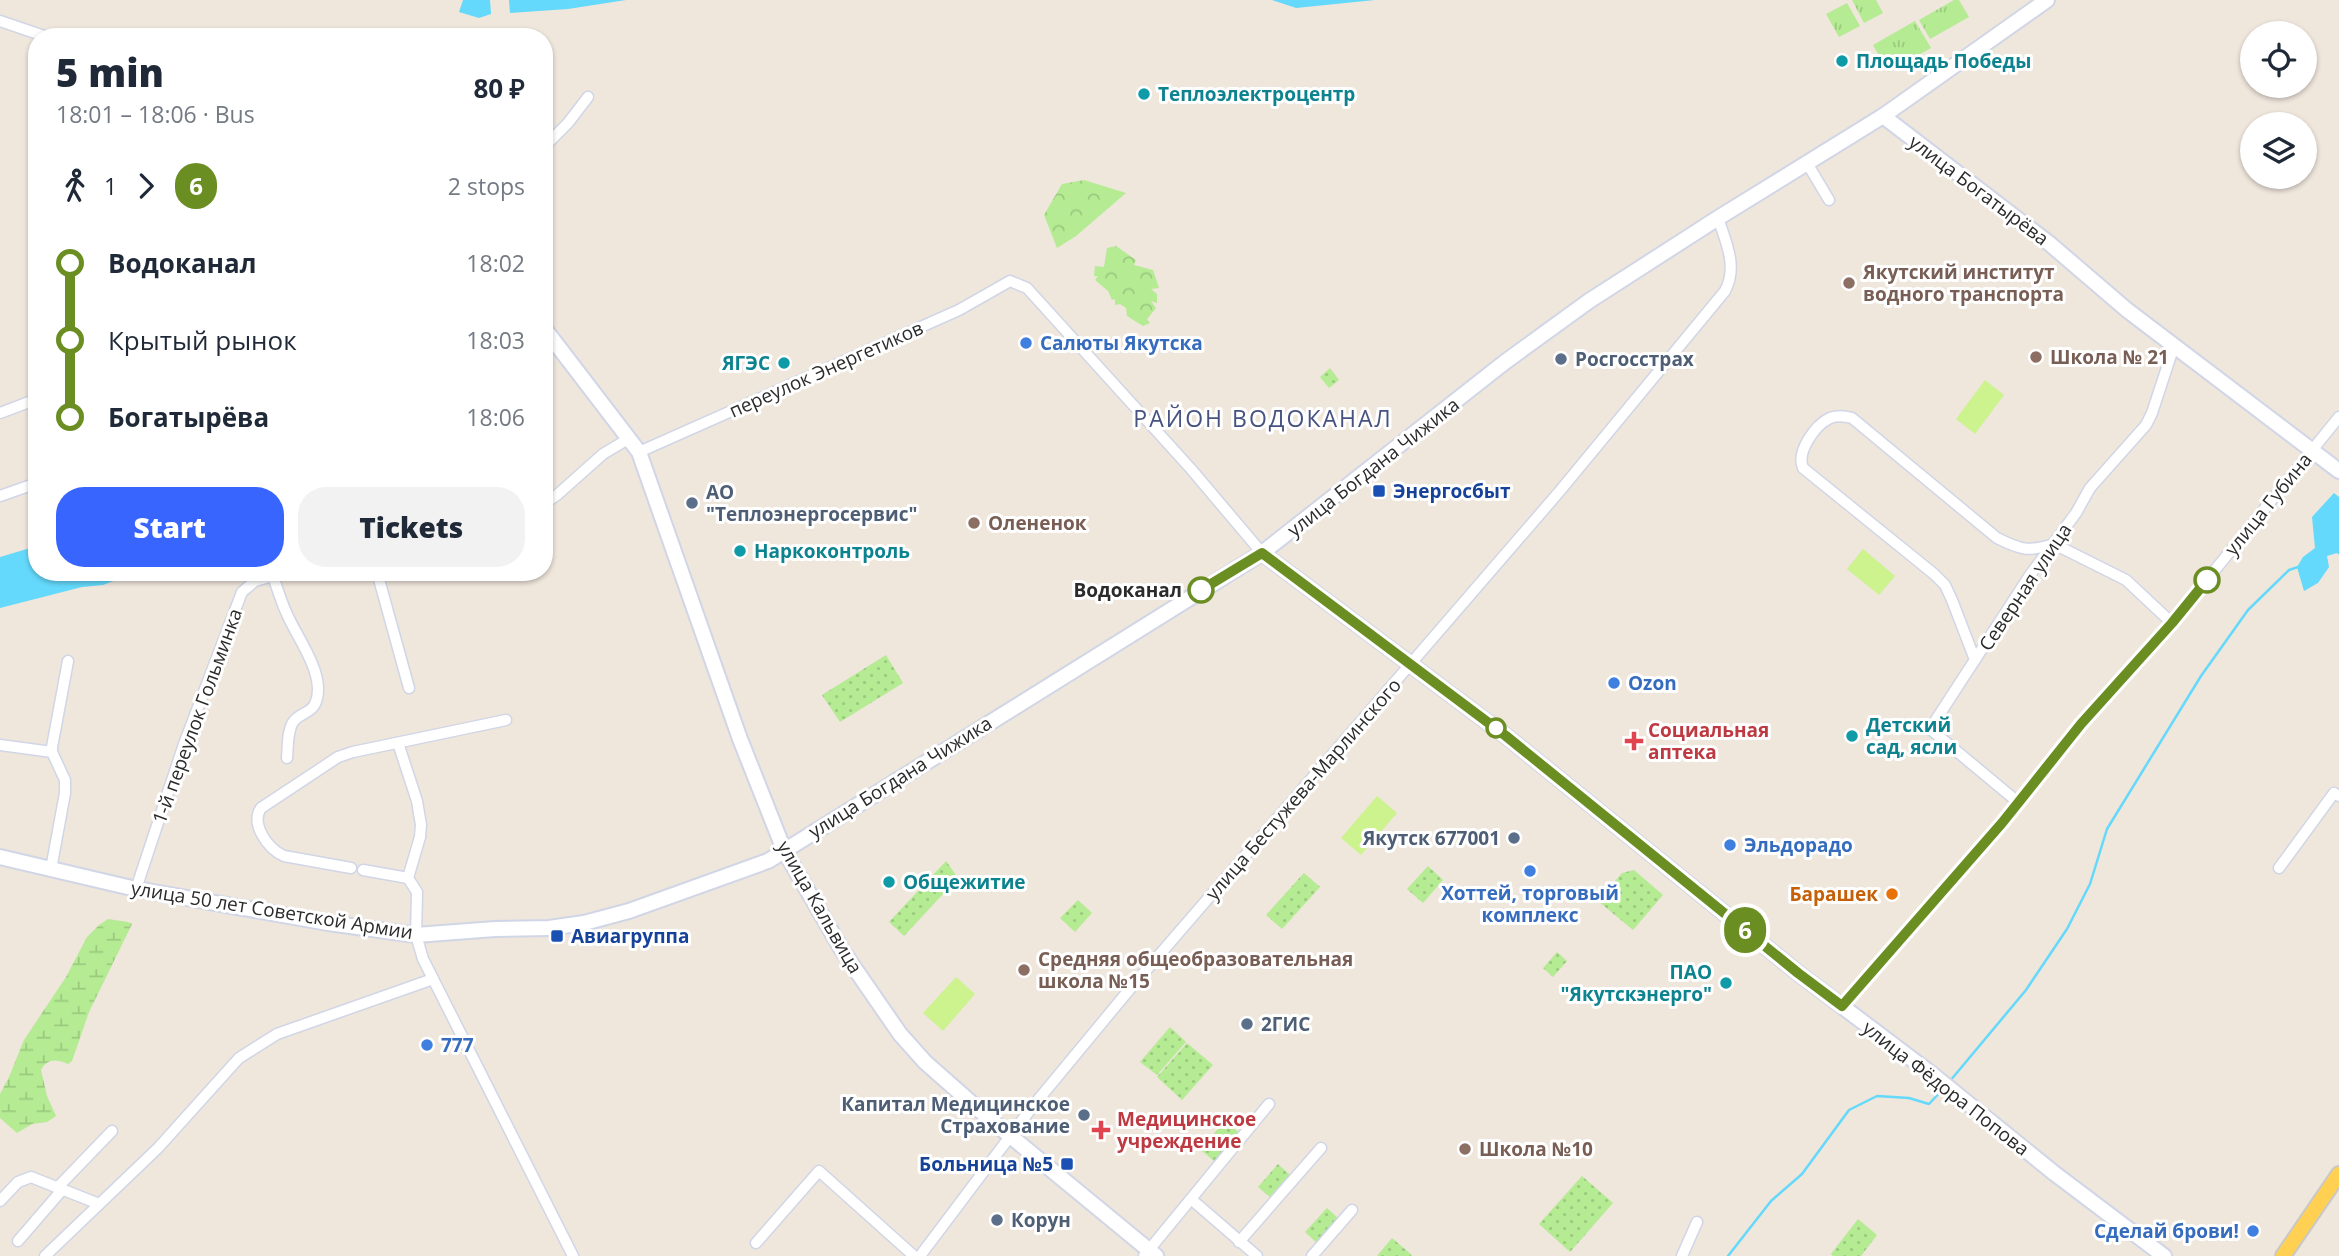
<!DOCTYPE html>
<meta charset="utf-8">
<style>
body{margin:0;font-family:"Open Sans",sans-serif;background:#f2f2f3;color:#1f2937;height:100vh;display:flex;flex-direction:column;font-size:26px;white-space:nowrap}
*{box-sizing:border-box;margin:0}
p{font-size:23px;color:#747a83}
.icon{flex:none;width:38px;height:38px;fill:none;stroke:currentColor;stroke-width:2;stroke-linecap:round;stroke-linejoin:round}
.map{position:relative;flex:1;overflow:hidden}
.panel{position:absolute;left:28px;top:28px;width:525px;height:553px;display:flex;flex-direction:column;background:#fff;border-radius:28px;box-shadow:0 2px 5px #0004}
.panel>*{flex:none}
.badge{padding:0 14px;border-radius:23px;font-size:24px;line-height:46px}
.fabs{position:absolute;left:2240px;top:21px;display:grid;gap:14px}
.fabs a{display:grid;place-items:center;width:77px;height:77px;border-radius:50%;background:#fff;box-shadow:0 2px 5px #0004;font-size:35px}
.map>.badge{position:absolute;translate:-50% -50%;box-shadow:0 0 0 4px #fff}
.legs{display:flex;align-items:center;gap:10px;height:77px;padding:0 28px;font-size:23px}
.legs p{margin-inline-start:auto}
.headline{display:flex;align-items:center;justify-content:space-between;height:119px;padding:0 28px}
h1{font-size:38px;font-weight:800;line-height:52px}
.cta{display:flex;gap:14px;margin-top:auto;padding:14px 28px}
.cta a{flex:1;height:80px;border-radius:28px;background:#3965ff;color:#fff;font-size:28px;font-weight:800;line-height:80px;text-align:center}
.cta a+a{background:#f2f2f3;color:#1f2937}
ul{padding:0 28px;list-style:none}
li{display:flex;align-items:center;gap:24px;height:77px;font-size:26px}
li i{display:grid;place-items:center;width:10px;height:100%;margin:0 9px;background:currentColor}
li i::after{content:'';width:18px;height:18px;margin:-9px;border:5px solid;border-radius:50%;background:#fff}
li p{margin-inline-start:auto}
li:first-child i{background:linear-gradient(#0000 50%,currentColor 0)}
li:last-child i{background:linear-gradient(currentColor 50%,#0000 0)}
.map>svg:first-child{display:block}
.grass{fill:url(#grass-tufts)}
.forest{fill:url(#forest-crowns)}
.wetland{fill:url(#wetland-marsh)}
.park{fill:url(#park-dots)}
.pitch{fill:#ccf38e}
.water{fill:#64d9fb}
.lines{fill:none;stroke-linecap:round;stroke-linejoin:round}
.stream{stroke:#64d9fb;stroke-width:2.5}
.street-casing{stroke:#d1d6e6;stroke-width:13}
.secondary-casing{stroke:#d1d6e6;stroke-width:18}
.primary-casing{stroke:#c8c8c8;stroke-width:18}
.street{stroke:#fff;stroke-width:10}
.secondary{stroke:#fff;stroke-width:14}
.primary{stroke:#ffd051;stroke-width:14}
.line-1-casing{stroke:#fff;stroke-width:16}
.line-1{stroke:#6b8e23;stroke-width:10}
.culture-dot{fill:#0f9aa8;stroke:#fff;stroke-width:2.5}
.education-dot{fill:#8d6e63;stroke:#fff;stroke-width:2.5}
.shop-dot{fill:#3f7fe0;stroke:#fff;stroke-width:2.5}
.service-dot{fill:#5c6f8a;stroke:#fff;stroke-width:2.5}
.transit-dot{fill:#1a4fb4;stroke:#fff;stroke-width:2.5}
.stop-1-dot{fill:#fff;stroke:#6b8e23;stroke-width:3.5}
.health-dot{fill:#e0444e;stroke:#fff;stroke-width:2.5}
.food-dot{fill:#e8710a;stroke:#fff;stroke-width:2.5}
.labels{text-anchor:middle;stroke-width:6;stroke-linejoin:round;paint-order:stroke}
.culture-label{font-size:19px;font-weight:bold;fill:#0d838f;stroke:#fff;text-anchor:start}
.street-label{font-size:19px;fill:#2b2b2b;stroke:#fff}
.education-label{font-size:19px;font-weight:bold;fill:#785e54;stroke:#fff;text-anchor:start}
.shop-label{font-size:19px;font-weight:bold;fill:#366cbe;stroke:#fff;text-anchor:start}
.service-label{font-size:19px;font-weight:bold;fill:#4e5e75;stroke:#fff;text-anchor:start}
.transit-label{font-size:19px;font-weight:bold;fill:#164399;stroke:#fff;text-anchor:start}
.stop-label{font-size:19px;font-weight:bold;fill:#2b2b2b;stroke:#fff;text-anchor:end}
.health-label{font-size:19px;font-weight:bold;fill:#be3a42;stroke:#fff;text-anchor:start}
.food-label{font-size:19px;font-weight:bold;fill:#c56008;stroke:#fff;text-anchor:end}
.quarter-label{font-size:23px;letter-spacing:2px;fill:#465381;stroke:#fff}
</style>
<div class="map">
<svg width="2339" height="1256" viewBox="0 0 2339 1256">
<defs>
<pattern id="grass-tufts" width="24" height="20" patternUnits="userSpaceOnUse" patternTransform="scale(1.75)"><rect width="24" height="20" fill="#b4eb93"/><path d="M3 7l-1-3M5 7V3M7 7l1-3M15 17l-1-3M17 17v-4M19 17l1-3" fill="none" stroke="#9bca7f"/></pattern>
<pattern id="forest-crowns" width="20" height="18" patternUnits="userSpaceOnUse" patternTransform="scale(1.75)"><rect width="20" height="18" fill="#b4eb93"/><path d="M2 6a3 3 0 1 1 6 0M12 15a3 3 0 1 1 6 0" fill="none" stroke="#9bca7f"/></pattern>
<pattern id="wetland-marsh" width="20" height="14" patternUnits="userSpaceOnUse" patternTransform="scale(1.75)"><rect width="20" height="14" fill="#b4eb93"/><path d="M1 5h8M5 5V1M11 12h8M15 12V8" fill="none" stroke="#9bca7f"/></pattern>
<pattern id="park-dots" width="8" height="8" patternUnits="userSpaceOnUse" patternTransform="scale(1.75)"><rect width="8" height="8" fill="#b4eb93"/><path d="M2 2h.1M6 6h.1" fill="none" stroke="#9bca7f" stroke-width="1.8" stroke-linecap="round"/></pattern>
</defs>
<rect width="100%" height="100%" fill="#efe6dc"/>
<g class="grass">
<polygon points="1852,0 1876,0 1883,13 1864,23"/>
<polygon points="1954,0 1959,0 1969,17 1930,39 1919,20"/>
<polygon points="1847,3 1860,26 1839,37 1826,14"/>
<polygon points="1915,21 1931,48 1888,72 1873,45"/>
</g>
<g class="forest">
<polygon points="1084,180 1126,193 1076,236 1057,248 1044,215 1062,184"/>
<polygon points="1116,246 1136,260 1134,265 1153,270 1159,288 1151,289 1157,294 1157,303 1151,301 1156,308 1147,319 1150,323 1143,326 1127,316 1126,308 1120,304 1115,305 1115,299 1112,300 1108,291 1095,280 1098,276 1094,276 1095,266 1104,267 1107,248"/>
</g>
<path class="wetland" d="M 108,919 L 128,922 L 132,924 L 89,1012 L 72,1061 L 68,1064 C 57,1059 47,1058 41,1070 L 47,1096 L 56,1116 L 47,1122 L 32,1124 L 17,1133 L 0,1118 L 0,1094 L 9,1077 L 24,1040 L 66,977 L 87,937 L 99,925 Z"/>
<g class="park">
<polygon points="1330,368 1339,380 1329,388 1320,377"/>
<polygon points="886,655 903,683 840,722 822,695"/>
<polygon points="946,861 958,878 904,936 889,922"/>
<polygon points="1428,866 1443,880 1423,903 1407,889"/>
<polygon points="1634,870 1663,895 1633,930 1598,901 1622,873"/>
<polygon points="1304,873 1320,887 1282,929 1266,915"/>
<polygon points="1078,900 1092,913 1075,932 1060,918"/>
<polygon points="1557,952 1567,961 1553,977 1543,968"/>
<polygon points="1170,1027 1186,1042 1157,1075 1140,1062"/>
<polygon points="1187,1043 1213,1065 1182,1100 1157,1077"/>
<polygon points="1226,1120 1240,1134 1215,1162 1200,1149"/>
<polygon points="1278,1164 1291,1176 1271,1198 1258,1187"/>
<polygon points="1582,1176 1613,1203 1570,1252 1539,1224"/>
<polygon points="1327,1208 1340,1220 1318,1244 1305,1232"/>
<polygon points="1858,1219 1877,1235 1861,1256 1833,1256 1831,1254"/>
<polygon points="1392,1238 1412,1255 1411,1256 1377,1256"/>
</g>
<g class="pitch">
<polygon points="1985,380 2004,395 1975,434 1956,419"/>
<polygon points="1863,549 1895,576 1879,595 1847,569"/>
<polygon points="1377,796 1397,813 1361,855 1341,838"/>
<polygon points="956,977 975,994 943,1031 923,1013"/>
</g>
<g class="water">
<polygon points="463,0 490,0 491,14 479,18 459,12"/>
<polygon points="509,0 626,0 568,9 510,13"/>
<polygon points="1272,0 1375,0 1296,8"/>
<polygon points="2334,493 2339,497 2339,555 2337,553 2327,556 2329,567 2318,583 2304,591 2297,567 2303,557 2315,548 2312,517"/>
<polygon points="37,546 37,572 137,572 103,585 82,587 0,608 0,557"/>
</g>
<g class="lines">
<g class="stream">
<polyline points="1950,1081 2026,990 2067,929 2090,884 2107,829 2201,676 2248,610 2289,570 2298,567"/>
<polyline points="1728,1256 1771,1201 1802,1174 1849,1110 1877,1096 1909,1098 1929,1104 1944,1088"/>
</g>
<g class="street-casing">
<g id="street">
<polyline points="0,21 47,37"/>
<polyline points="544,147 568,123 588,97"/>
<polyline points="1807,163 1829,200"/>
<polyline points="0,413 37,399"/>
<polyline points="639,452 959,310 1010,281 1027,288 1191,469 1262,553"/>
<polyline points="0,496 37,483"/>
<polyline points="544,504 557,495 603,454 628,439"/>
<polyline points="377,572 409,688"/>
<path d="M 273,576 C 277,588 281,601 286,612 C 296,637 328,676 315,704 C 311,713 300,713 294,721 C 287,729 288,748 287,758"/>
<path d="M 1975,660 L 1952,600 L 1945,585 L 1934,574 L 1803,468 C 1796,452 1815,425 1830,418 C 1838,415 1845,416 1852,418 L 1997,538 C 2021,550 2028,552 2054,544 L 2126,580 L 2172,623"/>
<polyline points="398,743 417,801 421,825 420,837 408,878 417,892 416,935 423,959 573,1256"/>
<polyline points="0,745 52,752"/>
<polyline points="2019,803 1930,729 2030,575 2076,513 2090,488 2146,425 2152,413 2174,346"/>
<path d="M 351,868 L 284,856 C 268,849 250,824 261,808 L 338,757 L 353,752 L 506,720"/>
<polyline points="2279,868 2334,793 2339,796"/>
<polyline points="51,869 65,793 65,780 52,752 52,747 68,661"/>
<polyline points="363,870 408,878"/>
<polyline points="136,889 184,744 242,592 255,581 287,572"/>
<polyline points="1842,1006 2019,803 2081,724 2172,623 2339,417"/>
<polyline points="57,1188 112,1131"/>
<polyline points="1191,1199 1257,1256"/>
<polyline points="0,1201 18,1182 31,1177 99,1204"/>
<polyline points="18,1241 62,1190"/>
<polyline points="1239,1242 1321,1148"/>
<polyline points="756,1243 819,1171 914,1256"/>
<polyline points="45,1256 158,1148 239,1058 277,1034 433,979"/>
<path d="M 920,1256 L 1033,1106 L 1129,990 L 1559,492 L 1725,291 C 1738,267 1726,242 1718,218"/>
<polyline points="1144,1256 1269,1104"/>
<polyline points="1312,1256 1352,1210"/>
<polyline points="1682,1256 1697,1222"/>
</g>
</g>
<g class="secondary-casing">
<g id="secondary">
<polyline points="1883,116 2050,244 2127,310 2339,471"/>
<polyline points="544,328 639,452 740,739 784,850 842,950 900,1034 925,1062 985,1115 1156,1256"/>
<polyline points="1262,553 1506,736 1798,973 1933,1075 2054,1173 2164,1256"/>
<polyline points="0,857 136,889 328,923 416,935 495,929 549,928 584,923 629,911 768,861 1262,553 1505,362 1589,301 1718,218 1883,116 2047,0"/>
</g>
</g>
<g class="primary-casing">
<polyline id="primary" points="2283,1256 2339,1174"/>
</g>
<use href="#street" class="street"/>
<use href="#secondary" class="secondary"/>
<use href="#primary" class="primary"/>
</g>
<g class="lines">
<g class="line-1-casing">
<polyline id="line-1" points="1201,590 1262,553 1506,736 1798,973 1842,1006 2002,823 2081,724 2172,623 2207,580"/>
</g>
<use href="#line-1" class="line-1"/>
</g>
<g class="culture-dot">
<circle cx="1842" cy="61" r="7"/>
<circle cx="1144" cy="94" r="7"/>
<circle cx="784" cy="363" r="7"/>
<circle cx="740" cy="551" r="7"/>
<circle cx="1852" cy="736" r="7"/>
<circle cx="889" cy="882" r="7"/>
<circle cx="1726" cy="983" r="7"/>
</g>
<g class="education-dot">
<circle cx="1849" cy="283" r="7"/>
<circle cx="2036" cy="357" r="7"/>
<circle cx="974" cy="523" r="7"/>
<circle cx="1024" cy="970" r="7"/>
<circle cx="1465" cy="1149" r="7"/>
</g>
<g class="shop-dot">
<circle cx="1026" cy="343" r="7"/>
<circle cx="1614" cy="683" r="7"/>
<circle cx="1730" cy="845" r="7"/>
<circle cx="1530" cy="871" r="7"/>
<circle cx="427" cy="1045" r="7"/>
<circle cx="2253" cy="1231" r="7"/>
</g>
<g class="service-dot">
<circle cx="1561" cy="359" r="7"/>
<circle cx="692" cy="503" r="7"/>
<circle cx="1514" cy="838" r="7"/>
<circle cx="1247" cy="1024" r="7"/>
<circle cx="1084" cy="1115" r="7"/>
<circle cx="997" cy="1220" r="7"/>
</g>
<g class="transit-dot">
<rect x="1372" y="484" width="14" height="14" rx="3.5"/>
<rect x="550" y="929" width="14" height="14" rx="3.5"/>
<rect x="1060" y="1157" width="14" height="14" rx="3.5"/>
</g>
<g class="stop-1-dot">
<circle cx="2207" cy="580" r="12"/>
<circle cx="1201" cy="590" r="12"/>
<circle cx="1496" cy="728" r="9"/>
</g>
<g class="health-dot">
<path d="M1630.5 730.5h7v7h7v7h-7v7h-7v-7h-7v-7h7z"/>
<path d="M1097.5 1119.5h7v7h7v7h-7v7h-7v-7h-7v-7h7z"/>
</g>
<circle class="food-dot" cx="1892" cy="894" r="7"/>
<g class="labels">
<g class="culture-label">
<text x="1856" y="68">Площадь Победы</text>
<text x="1158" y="101">Теплоэлектроцентр</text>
<text x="770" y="370" text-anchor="end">ЯГЭС</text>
<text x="754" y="558">Наркоконтроль</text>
<text x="1866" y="732">Детский<tspan x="1866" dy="22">сад, ясли</tspan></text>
<text x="903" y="889">Общежитие</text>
<text x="1712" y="979" text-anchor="end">ПАО<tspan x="1712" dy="22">"Якутскэнерго"</tspan></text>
</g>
<g class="street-label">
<text transform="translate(1979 190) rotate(37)" y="7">улица Богатырёва</text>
<text transform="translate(826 369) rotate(-24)" y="7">переулок Энергетиков</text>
<text transform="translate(1373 467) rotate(-38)" y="7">улица Богдана Чижика</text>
<text transform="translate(2268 504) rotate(-51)" y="7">улица Губина</text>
<text transform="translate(2025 587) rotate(-56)" y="7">Северная улица</text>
<text transform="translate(197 716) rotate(-70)" y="7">1-й переулок Гольминка</text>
<text transform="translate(900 777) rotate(-32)" y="7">улица Богдана Чижика</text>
<text transform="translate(1303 789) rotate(-49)" y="7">улица Бестужева-Марлинского</text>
<text transform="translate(820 907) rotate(60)" y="7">улица Кальвица</text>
<text transform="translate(272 910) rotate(9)" y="7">улица 50 лет Советской Армии</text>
<text transform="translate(1946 1088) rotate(38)" y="7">улица Фёдора Попова</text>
</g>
<g class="education-label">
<text x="1863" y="279">Якутский институт<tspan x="1863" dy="22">водного транспорта</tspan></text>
<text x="2050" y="364">Школа № 21</text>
<text x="988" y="530">Олененок</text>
<text x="1038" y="966">Средняя общеобразовательная<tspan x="1038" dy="22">школа №15</tspan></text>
<text x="1479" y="1156">Школа №10</text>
</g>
<g class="shop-label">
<text x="1040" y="350">Салюты Якутска</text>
<text x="1628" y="690">Ozon</text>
<text x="1744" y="852">Эльдорадо</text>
<text x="1530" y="900" text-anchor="middle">Хоттей, торговый<tspan x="1530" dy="22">комплекс</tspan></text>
<text x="441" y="1052">777</text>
<text x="2239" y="1238" text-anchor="end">Сделай брови!</text>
</g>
<g class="service-label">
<text x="1575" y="366">Росгосстрах</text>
<text x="706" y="499">АО<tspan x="706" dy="22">"Теплоэнергосервис"</tspan></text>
<text x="1500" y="845" text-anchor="end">Якутск 677001</text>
<text x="1261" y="1031">2ГИС</text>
<text x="1070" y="1111" text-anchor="end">Капитал Медицинское<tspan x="1070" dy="22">Страхование</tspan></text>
<text x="1011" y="1227">Корун</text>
</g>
<g class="transit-label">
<text x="1393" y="498">Энергосбыт</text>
<text x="571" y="943">Авиагруппа</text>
<text x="1053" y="1171" text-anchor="end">Больница №5</text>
</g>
<g class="stop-label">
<text x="1182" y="597">Водоканал</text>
</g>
<g class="health-label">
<text x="1648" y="737">Социальная<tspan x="1648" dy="22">аптека</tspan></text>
<text x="1117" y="1126">Медицинское<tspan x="1117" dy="22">учреждение</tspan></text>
</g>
<g class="food-label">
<text x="1878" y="901">Барашек</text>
</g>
<g class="quarter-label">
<text x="1263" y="427">РАЙОН ВОДОКАНАЛ</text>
</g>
</g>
</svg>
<div class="fabs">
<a><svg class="icon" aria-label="locate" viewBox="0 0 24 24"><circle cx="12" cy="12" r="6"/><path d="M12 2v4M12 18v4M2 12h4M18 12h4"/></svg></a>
<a><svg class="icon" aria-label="layers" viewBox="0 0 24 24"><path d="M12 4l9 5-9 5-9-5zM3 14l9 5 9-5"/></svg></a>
</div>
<b class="badge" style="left:1745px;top:930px;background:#6b8e23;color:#fff">6</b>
<section class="panel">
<div class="headline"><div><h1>5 min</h1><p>18:01 – 18:06 · Bus</p></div><b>80 ₽</b></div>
<div class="legs"><svg class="icon" aria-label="walk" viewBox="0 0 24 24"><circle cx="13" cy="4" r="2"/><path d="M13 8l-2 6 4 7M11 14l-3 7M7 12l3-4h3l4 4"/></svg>1<svg class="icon" aria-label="forward" viewBox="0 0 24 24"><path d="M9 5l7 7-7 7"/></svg><b class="badge" style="background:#6b8e23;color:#fff">6</b><p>2 stops</p></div>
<ul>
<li><i style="color:#6b8e23"></i><b>Водоканал</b><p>18:02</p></li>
<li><i style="color:#6b8e23"></i><span>Крытый рынок</span><p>18:03</p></li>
<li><i style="color:#6b8e23"></i><b>Богатырёва</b><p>18:06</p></li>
</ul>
<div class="cta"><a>Start</a><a>Tickets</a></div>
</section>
</div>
